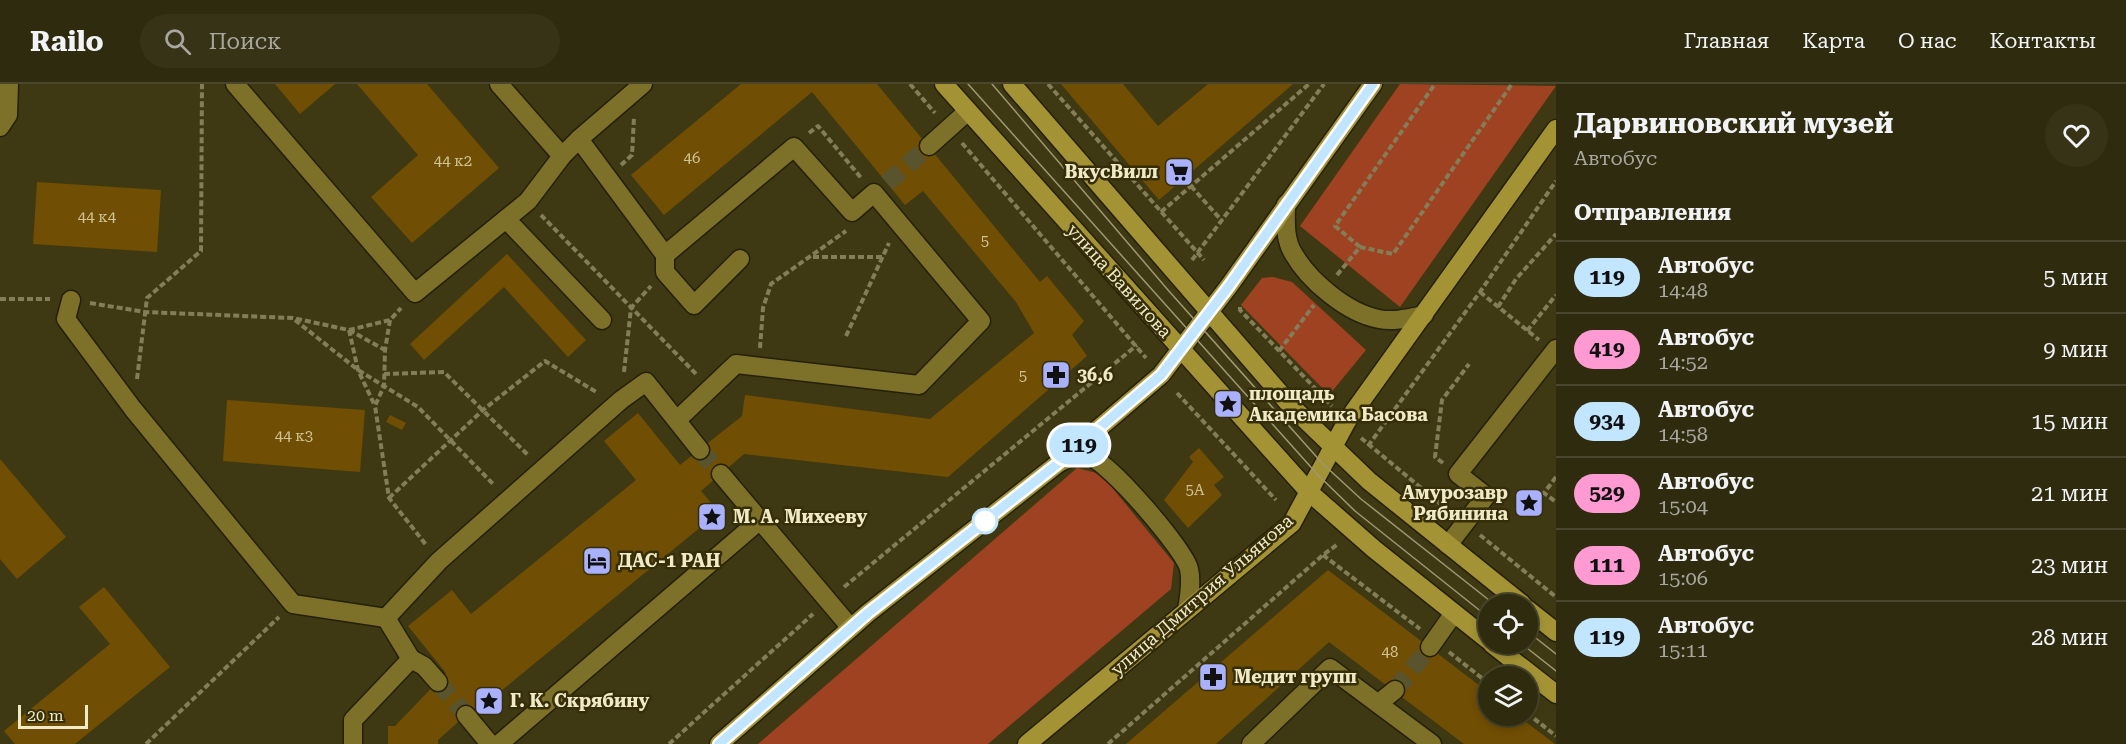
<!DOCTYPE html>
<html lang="ru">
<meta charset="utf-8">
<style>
body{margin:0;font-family:"Roboto Serif",serif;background:#373317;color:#f1f3f6;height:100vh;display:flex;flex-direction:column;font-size:22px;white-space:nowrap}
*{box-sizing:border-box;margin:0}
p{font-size:20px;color:#a7a79e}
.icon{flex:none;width:33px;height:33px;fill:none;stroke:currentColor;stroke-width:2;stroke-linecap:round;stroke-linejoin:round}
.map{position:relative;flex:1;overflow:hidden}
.side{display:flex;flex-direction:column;background:#2f2b0e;width:570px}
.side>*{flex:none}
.badge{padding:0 12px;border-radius:20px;font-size:21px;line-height:39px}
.fabs{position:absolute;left:1478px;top:510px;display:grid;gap:12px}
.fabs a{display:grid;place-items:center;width:60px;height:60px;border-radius:50%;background:#2f2b0e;box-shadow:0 3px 9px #0003,0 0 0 2px #4a472e;font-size:30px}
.scale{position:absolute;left:18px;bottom:15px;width:70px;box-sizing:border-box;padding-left:6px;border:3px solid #f0eac7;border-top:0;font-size:16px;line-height:21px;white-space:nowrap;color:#f0eac7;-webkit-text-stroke:4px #352e08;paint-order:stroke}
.map>.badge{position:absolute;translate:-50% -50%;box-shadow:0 0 0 3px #fff}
h2{padding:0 18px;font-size:22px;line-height:54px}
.round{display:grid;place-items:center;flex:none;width:63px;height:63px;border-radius:32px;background:#373317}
.head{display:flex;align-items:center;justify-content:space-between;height:102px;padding:0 18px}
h1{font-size:28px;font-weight:700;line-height:45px}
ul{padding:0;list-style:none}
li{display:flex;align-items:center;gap:18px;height:72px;padding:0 18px;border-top:2px solid #4a472e}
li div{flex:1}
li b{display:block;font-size:22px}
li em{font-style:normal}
li .badge{min-width:66px;font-weight:700;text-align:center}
header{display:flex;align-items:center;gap:36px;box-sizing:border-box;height:84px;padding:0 30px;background:#2f2b0e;border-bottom:2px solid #4a472e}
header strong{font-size:28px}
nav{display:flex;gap:33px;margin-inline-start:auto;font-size:21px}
.search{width:420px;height:54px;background:#373317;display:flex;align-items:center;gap:15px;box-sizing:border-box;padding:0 21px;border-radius:33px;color:#a7a79e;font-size:22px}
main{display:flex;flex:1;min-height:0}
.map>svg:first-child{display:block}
.green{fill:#9f4221}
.building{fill:#704e03}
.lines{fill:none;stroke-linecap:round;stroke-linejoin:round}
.minor-tunnel{stroke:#5a542e;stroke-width:18;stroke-dasharray:18 9;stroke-linecap:butt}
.minor-casing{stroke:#24200a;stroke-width:21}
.major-casing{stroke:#24200a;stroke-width:21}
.path{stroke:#837d58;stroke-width:4;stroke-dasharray:6 3;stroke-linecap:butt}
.minor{stroke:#7d7029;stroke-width:18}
.major{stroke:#a39335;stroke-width:18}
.tram{stroke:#9e9873;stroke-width:1.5}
.line-casing{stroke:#fff;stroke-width:14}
.line{stroke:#c2e6ff;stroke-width:9}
.stop-dot{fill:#fff;stroke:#c2e6ff;stroke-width:3}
.labels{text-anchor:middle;stroke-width:5;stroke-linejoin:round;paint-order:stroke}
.number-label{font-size:15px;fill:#d0c396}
.poi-label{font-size:18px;font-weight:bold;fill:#f0eac7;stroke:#352e08;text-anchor:start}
.street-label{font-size:18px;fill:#f0eac7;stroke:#352e08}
</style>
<header>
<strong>Railo</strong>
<div class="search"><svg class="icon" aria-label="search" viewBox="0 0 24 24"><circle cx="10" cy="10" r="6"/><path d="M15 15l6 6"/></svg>Поиск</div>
<nav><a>Главная</a><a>Карта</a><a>О нас</a><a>Контакты</a></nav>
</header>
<main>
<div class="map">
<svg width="1556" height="660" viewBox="0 0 1556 660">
<rect width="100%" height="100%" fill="#3f3913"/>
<g class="green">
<polygon points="1400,0 1556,2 1400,223 1300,142"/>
<polygon points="1273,193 1292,198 1366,266 1329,311 1241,221 1262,194"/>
<polygon points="1077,384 1101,390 1174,479 1171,505 988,660 758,660"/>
</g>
<g class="building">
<polygon points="275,0 335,0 300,30"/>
<polygon points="357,0 427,0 499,84 412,159 371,113 418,71"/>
<polygon points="741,0 877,0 1040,198 1047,192 1084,237 1072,251 1087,272 948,393 744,370 701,407 719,428 484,621 482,618 466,631 438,656 438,660 388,660 388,642 395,642 446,589 408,542 452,506 471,530 636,396 604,357 638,329 680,381 742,332 745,311 930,335 1034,249 1016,218 923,107 905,121 812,8 664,131 631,91"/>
<polygon points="1061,0 1123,0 1158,42 1208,0 1293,0 1159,116"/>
<polygon points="37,98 161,106 157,168 33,160"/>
<polygon points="507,170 586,256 568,273 504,203 424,276 410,260"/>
<polygon points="227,316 365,326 360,388 223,377"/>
<polygon points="390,331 406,339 402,346 386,338"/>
<polygon points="1199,364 1224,393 1214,401 1222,411 1188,444 1164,416 1193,378 1189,373"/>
<polygon points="0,375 66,453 17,495 0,475"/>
<polygon points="1328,486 1488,608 1488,632 1518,632 1555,660 1464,660 1329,558 1216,660 1126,660"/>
<polygon points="104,503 170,583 75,660 15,660 4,647 110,560 79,523"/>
</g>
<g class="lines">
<g class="minor-tunnel">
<polyline points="887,99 929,62"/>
<polyline points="700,366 721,390"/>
<polyline points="438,598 466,631"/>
<polyline points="1395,606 1430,563"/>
</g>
<g class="minor-casing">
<g id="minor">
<polyline points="235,0 415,209 528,117 562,72 579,55 665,171 794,63 852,128 874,109 981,237 919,301 736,280 677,336"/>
<polyline points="499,0 562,72"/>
<polyline points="0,43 8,31 9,0"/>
<polyline points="579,55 643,0"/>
<polyline points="929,62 968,27"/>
<path d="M 1286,120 C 1286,136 1284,154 1293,169 C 1309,197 1347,229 1379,235 C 1394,238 1409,234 1424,231"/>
<polyline points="506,135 602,236"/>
<polyline points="665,171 665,188 694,221 740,175"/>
<polyline points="71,216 66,235 133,325 293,520 386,534"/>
<path d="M 1059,379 C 1069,374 1078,369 1090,373 C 1109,378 1185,466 1189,485 C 1192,498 1189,513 1187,526"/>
<polyline points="721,390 851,544"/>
<polyline points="1448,461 1486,412 1458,390 1556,265"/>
<polyline points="1430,563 1454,529"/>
<polyline points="411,575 386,534 439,477 621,316 646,298 700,366"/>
<polyline points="1379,619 1395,606"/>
<polyline points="466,631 490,660"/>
<polyline points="353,660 353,636 411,575 424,582 438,598"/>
<polyline points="499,660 760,436"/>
<polyline points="1251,660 1330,584 1432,660"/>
</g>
</g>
<g class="major-casing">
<g id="major">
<polyline points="944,0 1309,408 1374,465 1488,556"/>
<polyline points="1012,0 1291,322 1369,397 1522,520"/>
<polyline points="1527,525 1556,548"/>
<polyline points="1492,560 1556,610"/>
<polyline points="719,660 868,529 1056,381 1161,291 1229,202 1373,0"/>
<polyline points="1027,660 1292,439 1347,337 1556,45"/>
</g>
</g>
<g class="path">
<polyline points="910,0 935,29"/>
<polyline points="1048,0 1204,176"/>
<polyline points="809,49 818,42 862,95"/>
<polyline points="962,59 1146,274"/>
<polyline points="621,81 632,71 634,33"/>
<polyline points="1191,102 1222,137"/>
<polyline points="1161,128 1309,0"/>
<polyline points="541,131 697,291"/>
<polyline points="1360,163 1335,142 1435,0"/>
<polyline points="813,173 882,173"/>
<polyline points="1192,176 1324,0"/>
<polyline points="1337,191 1360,163 1393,170 1512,0"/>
<polyline points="1480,208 1539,256"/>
<polyline points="0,215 50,215"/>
<polyline points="90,219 145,228 293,234 349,246 390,236 401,224"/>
<polyline points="1240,223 1240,226 1332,322"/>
<polyline points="1498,223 1516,195 1556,150"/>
<polyline points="295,236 358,286 418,323 494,401"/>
<polyline points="390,236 385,266 384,302 375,322 389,414 427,462"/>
<polyline points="349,246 358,286 375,322"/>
<polyline points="349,246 385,266"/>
<polyline points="1527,247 1556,211"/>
<polyline points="846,252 889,159"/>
<polyline points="760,264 763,224 771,200 846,147"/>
<polyline points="1279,267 1314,221"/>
<polyline points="624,288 631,224 651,202"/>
<polyline points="384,290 444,288 529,372"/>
<polyline points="137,295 147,214 201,167 202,0"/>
<polyline points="1177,309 1276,416"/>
<polyline points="1361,354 1450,428"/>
<polyline points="1368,362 1480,208 1556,97"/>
<polyline points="1443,379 1435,373 1442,316 1469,280"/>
<polyline points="1556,393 1544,409 1556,418"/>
<polyline points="389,414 483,326 545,277 598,309"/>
<polyline points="1480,451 1556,513"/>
<polyline points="1323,471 1420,545"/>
<polyline points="844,503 1137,261"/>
<polyline points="1449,568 1488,599"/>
<polyline points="1527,629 1556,652"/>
<polyline points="146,660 279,533"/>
<polyline points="669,660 813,530"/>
<polyline points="1108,660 1323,471 1338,460"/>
</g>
<use href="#minor" class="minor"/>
<use href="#major" class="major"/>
<g class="tram">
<polyline points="968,0 1318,391 1355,427 1488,533"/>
<polyline points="992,0 1168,206 1323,380 1361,415 1494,520"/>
<polyline points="1527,547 1556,570"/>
<polyline points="1522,560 1556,587"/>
</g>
</g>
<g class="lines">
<g class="line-casing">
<polyline id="line" points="719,660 868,529 1056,381 1161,291 1229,202 1373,0"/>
</g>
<use href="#line" class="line"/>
</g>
<defs>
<g id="supermarket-square" transform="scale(1.5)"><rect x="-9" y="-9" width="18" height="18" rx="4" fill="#a9b0fc" stroke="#352e08"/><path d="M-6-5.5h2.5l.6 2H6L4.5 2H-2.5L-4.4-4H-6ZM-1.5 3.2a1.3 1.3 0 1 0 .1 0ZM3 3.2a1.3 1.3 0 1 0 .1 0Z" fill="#111"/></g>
<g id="pharmacy-square" transform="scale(1.5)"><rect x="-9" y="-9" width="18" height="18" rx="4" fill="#a9b0fc" stroke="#352e08"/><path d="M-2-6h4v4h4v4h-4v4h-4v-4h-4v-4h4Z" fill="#111"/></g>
<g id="sight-square" transform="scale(1.5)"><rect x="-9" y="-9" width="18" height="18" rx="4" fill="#a9b0fc" stroke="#352e08"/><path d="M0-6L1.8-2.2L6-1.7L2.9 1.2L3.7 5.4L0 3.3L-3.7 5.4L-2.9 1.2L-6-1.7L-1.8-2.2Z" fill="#111"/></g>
<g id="hotel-square" transform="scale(1.5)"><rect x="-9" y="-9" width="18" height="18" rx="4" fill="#a9b0fc" stroke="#352e08"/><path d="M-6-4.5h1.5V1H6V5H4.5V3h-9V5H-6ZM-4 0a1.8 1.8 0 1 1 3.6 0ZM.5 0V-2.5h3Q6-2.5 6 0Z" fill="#111"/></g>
</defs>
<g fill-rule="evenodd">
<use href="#supermarket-square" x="1179" y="88"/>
<use href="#pharmacy-square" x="1056" y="291"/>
<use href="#sight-square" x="1228" y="320"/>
<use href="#sight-square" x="1529" y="419"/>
<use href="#sight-square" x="712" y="433"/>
<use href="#hotel-square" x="597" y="477"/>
<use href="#pharmacy-square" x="1213" y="593"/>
<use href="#sight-square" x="489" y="617"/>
</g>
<circle class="stop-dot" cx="985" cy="437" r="12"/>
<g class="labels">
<g class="number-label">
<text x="692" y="79">46</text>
<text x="453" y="82">44 к2</text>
<text x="97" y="138">44 к4</text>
<text x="985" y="162">5</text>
<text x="1023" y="297">5</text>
<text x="294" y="357">44 к3</text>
<text x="1195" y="411">5А</text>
<text x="1390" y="573">48</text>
</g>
<g class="poi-label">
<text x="1158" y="94" text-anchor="end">ВкусВилл</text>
<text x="1077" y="297">36,6</text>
<text x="1249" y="316">площадь<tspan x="1249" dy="21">Академика Басова</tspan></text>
<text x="1508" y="415" text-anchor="end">Амурозавр<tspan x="1508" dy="21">Рябинина</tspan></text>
<text x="733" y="439">М. А. Михееву</text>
<text x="618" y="483">ДАС-1 РАН</text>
<text x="1234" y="599">Медит групп</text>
<text x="510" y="623">Г. К. Скрябину</text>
</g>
<g class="street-label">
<text transform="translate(1119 197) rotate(48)" y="6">улица Вавилова</text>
<text transform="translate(1202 511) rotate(-41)" y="6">улица Дмитрия Ульянова</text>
</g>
</g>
</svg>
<div class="fabs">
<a><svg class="icon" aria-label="locate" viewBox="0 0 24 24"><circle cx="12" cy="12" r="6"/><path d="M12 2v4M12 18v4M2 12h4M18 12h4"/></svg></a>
<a><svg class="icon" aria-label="layers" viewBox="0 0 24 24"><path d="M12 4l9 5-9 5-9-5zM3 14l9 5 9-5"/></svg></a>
</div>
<div class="scale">20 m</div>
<b class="badge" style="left:1079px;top:361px;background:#c2e6ff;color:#111">119</b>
</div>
<section class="side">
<div class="head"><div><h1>Дарвиновский музей</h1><p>Автобус</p></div><a class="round"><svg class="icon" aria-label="heart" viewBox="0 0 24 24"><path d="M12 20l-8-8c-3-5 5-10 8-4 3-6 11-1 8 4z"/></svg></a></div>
<h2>Отправления</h2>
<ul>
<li><span class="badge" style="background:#c2e6ff;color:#111">119</span><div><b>Автобус</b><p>14:48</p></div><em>5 мин</em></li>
<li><span class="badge" style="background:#ff9ad2;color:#111">419</span><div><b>Автобус</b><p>14:52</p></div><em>9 мин</em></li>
<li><span class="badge" style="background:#c2e6ff;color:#111">934</span><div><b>Автобус</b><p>14:58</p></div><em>15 мин</em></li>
<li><span class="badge" style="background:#ff9ad2;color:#111">529</span><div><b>Автобус</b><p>15:04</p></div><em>21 мин</em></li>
<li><span class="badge" style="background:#ff9ad2;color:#111">111</span><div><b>Автобус</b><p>15:06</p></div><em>23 мин</em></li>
<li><span class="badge" style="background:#c2e6ff;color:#111">119</span><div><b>Автобус</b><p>15:11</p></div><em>28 мин</em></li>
</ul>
</section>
</main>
